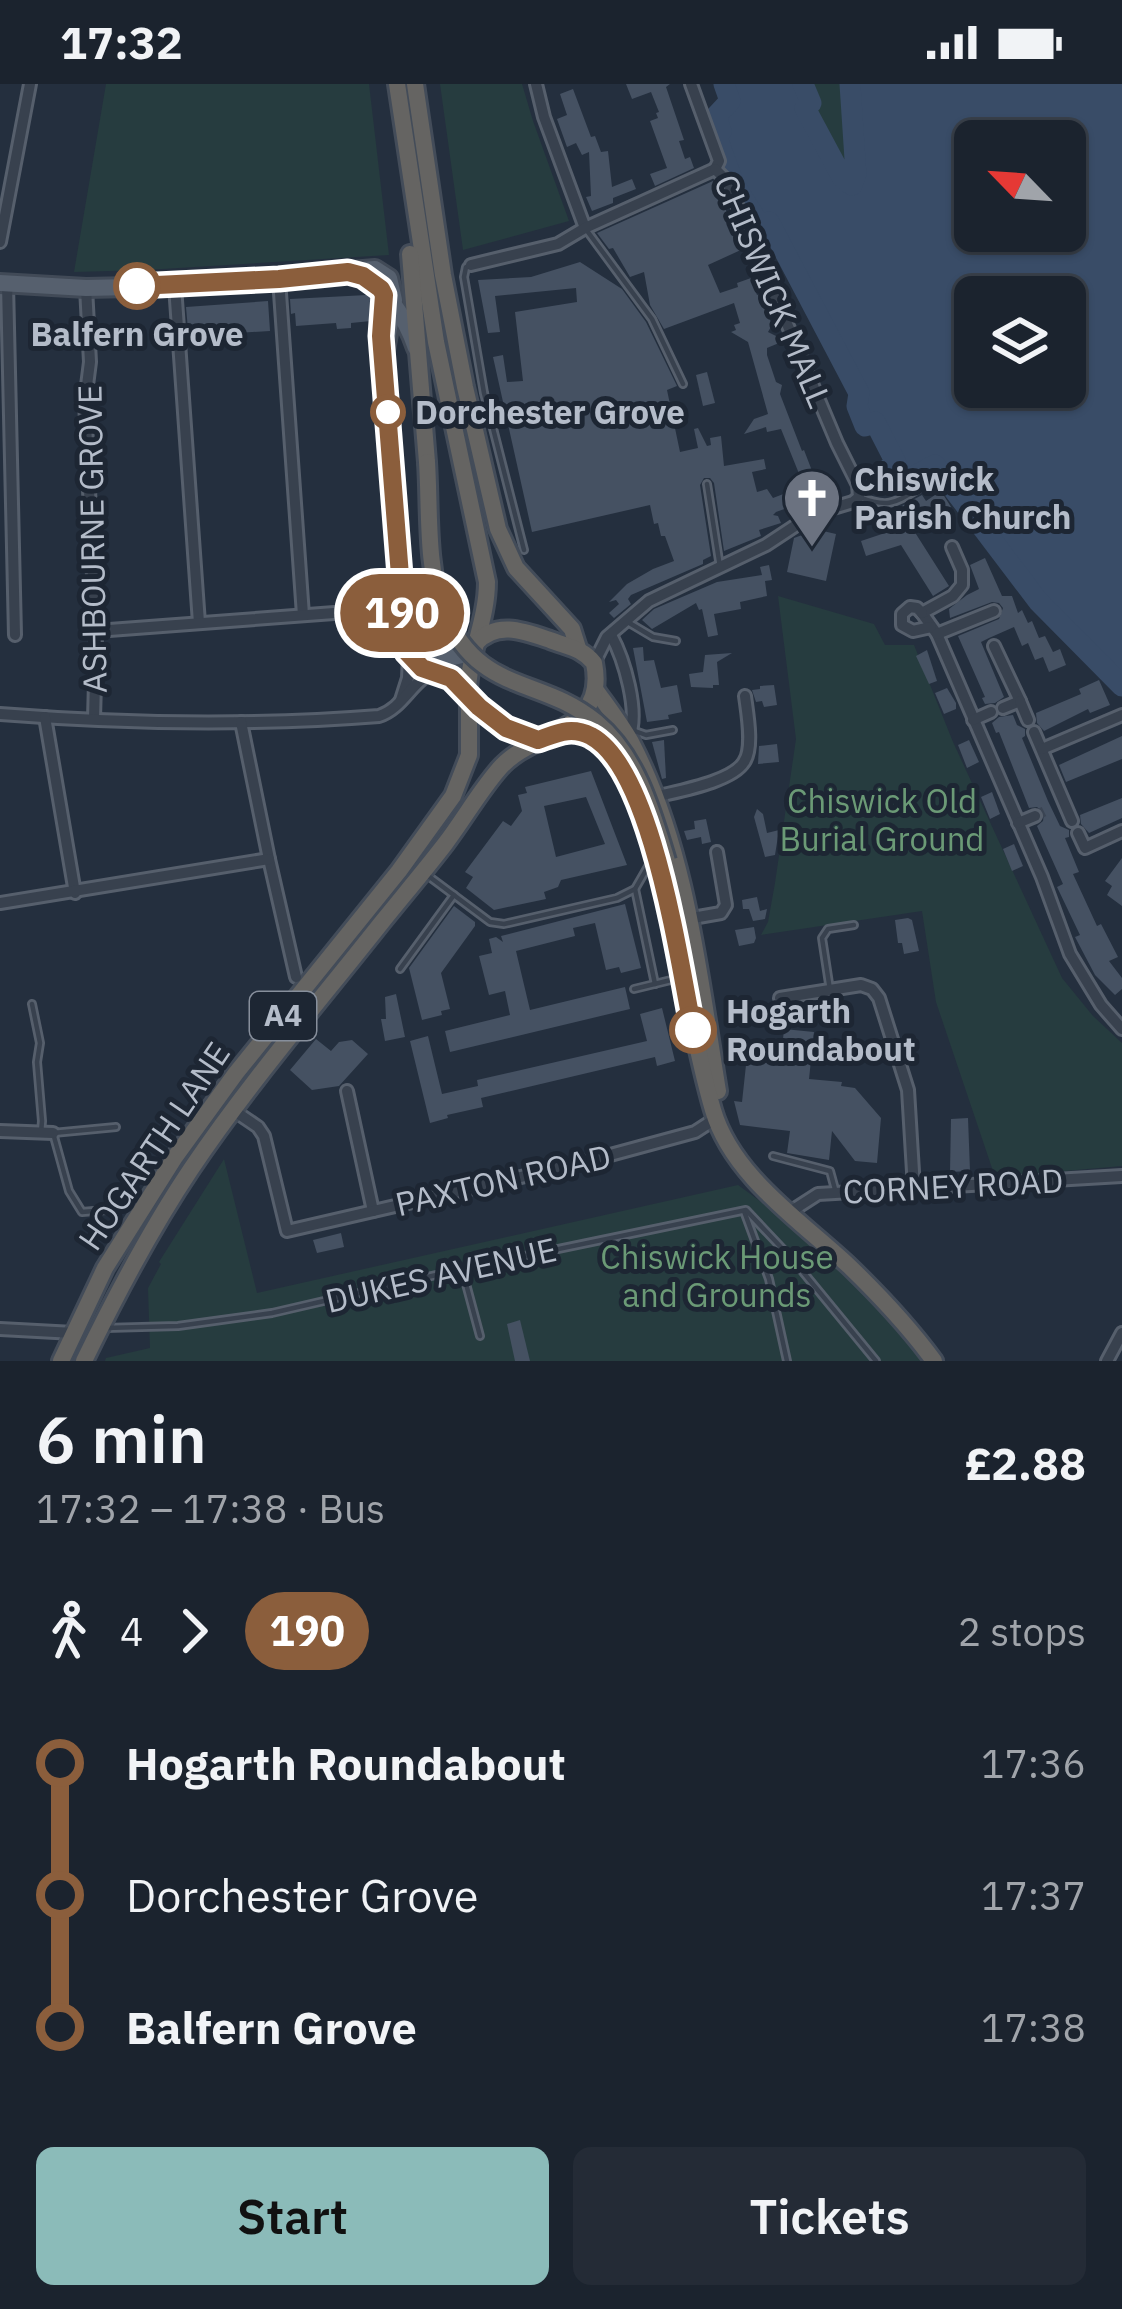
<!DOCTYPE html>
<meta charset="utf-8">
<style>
body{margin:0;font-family:"IBM Plex Sans",sans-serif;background:#242b36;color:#f1f3f6;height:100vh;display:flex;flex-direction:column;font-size:45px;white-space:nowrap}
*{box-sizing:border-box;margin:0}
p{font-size:39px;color:#a0a4aa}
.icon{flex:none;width:66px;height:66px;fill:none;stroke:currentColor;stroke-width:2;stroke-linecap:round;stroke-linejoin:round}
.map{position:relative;height:1277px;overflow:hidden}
.side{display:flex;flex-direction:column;background:#1b232e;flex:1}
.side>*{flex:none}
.badge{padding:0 24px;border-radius:39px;font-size:42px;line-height:78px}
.needle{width:78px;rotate:295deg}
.controls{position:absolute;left:954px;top:36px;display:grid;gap:24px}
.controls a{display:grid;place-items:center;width:132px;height:132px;border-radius:18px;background:#1b232e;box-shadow:0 3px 9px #0004,0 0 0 3px #39404a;font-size:60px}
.map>.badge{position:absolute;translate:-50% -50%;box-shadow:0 0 0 6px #fff}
.legs{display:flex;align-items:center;gap:18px;height:132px;padding:0 36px;font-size:39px}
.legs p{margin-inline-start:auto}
.head{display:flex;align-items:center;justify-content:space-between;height:204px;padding:0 36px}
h1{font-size:66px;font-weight:600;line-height:90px}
.button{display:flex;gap:24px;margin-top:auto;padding:24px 36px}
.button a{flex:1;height:138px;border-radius:18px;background:#8bbbb9;color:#111;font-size:48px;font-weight:600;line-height:138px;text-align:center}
.button a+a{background:#242b36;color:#f1f3f6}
ul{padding:0 36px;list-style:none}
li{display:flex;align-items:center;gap:42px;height:132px;font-size:45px}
li i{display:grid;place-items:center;width:18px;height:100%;margin:0 15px;background:currentColor}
li i::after{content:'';width:30px;height:30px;margin:-15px;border:9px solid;border-radius:50%;background:#1b232e}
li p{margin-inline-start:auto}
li:first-child i{background:linear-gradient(#0000 50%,currentColor 0)}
li:last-child i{background:linear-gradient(currentColor 50%,#0000 0)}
.status{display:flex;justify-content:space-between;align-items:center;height:84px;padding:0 60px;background:#1b232e;direction:ltr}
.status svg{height:33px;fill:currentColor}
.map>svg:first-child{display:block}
.green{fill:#263c3f}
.water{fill:#394c67;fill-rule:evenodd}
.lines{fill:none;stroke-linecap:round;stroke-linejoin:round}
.river{stroke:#394c67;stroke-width:21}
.building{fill:#455162;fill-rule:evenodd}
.minor-tunnel{stroke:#3a4453;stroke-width:10;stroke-dasharray:10 5;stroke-linecap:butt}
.service-casing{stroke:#565f6c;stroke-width:10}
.minor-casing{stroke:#565f6c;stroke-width:16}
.primary-casing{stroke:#414a57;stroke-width:22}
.trunk-casing{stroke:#434c59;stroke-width:22}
.service{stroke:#38414e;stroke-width:4.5}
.minor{stroke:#38414e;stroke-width:10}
.primary{stroke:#56606e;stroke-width:16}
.trunk{stroke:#656462;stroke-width:16}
.trunk-bridge-casing{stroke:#434c59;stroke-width:22;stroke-linecap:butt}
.trunk-bridge{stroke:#656462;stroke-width:16}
.line-1-casing{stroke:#fff;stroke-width:27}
.line-1{stroke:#8b5e3c;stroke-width:18}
.stop-1-dot{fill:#fff;stroke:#8b5e3c;stroke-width:6}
.labels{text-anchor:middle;stroke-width:10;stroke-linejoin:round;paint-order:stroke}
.shield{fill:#1d2633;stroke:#878f9c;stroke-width:3}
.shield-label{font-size:30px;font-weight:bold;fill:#b4bcc9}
.street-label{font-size:33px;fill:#b4bcc9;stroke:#1d2633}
.stop-label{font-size:33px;font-weight:bold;fill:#b4bcc9;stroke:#1d2633;text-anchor:start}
.poi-label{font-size:33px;font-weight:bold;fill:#b4bcc9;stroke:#1d2633;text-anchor:start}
.park-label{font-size:33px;fill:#6b9a76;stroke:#1d2633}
</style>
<div class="status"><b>17:32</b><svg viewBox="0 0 49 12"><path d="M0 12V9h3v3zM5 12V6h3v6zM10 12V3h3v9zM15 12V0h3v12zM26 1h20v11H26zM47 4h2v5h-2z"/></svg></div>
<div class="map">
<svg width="1122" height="1277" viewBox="0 0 1122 1277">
<rect width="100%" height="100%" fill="#242f3e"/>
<g class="green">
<polygon points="106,0 369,0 389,171 146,186 74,188"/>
<polygon points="440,0 522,0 533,37 569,137 463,166"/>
<polygon points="803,0 850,0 856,90 852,101 842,93 805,24"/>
<polygon points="778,512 874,540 885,561 914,561 953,658 1062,894 1093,932 1122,959 1122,1082 995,1093 936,918 922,827 761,851 768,838 775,799 796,655"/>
<path d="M 224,1075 L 257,1209 L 738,1101 C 802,1146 856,1204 912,1258 L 926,1277 L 105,1277 L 106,1274 L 150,1264 L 148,1204 L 161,1180 L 159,1178 Z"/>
</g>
<path class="water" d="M 724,0 L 803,0 L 811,19 L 805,25 L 842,93 L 852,101 L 856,90 L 850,0 L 1122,0 L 1122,602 L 1038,517 L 935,381 L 896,402 L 888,385 L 896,379 L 875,338 L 865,342 L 857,322 L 859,309 L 770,139 L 760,141 L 734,100 L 716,51 L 721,47 L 716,32 L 730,17 ZM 975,57 L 1065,57 L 1065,147 L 975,147 ZM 975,213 L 1065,213 L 1065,303 L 975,303 Z"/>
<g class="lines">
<g class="river">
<polyline points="724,0 730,17 716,32 721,47 716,51 734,100 760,141 769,138 859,309 857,322 865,342 875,338 896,379 888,385 896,402 935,381 1038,517 1122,602"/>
<polyline points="803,0 811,19 805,24 842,93 852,101 856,90 850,0"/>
</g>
</g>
<g class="building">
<polygon points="626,0 670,0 666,3 684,56 679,57 685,75 690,73 694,84 655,102 650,90 667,84 650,37 658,34 656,29 659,28 651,8 632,15"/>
<polygon points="573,5 591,53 595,52 601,68 608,67 612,103 632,95 636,105 613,114 613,119 592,127 586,113 591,112 589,68 582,71 576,59 567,63 557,35 567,31 560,10"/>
<polygon points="713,97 743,165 708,181 720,209 738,203 737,199 751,194 757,211 760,210 772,241 768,248 776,252 779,259 767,264 767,271 776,298 782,301 780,310 802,367 804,366 814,392 819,391 822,394 826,410 776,428 773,431 778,432 781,439 759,446 761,452 724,467 714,399 710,394 704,394 700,401 711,472 703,476 703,480 631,511 628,515 631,520 614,534 609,529 619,520 616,516 609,518 627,500 653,485 674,477 665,452 661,452 658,439 654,440 650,421 532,448 493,273 503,271 507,298 523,297 515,228 577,218 576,204 495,212 500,248 488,249 478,196 531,193 580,178 622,205 646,238 677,302 667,306 680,368 698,364 694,345 698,344 707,362 711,361 710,354 721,352 724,382 764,375 766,385 752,388 757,408 767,405 773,414 804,402 781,345 767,348 766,343 744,350 754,335 768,330 748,258 731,248 736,246 734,241 740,239 734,219 664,245 650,221 644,188 630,193 613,164 609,165 597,149"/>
<polygon points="367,211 372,215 371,237 351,239 351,244 337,245 336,239 296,242 295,229 291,230 290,215"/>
<polygon points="268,217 270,247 221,250 189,257 186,223"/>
<polygon points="707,288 715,319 703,322 696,291"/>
<polygon points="941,407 951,423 935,432 931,426 909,439 949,502 933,512 901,461 866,472 861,457 885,449 880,441 901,428 899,424 905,420 922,411 926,417"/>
<polygon points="816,440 824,442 823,447 836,450 826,497 787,488 794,454 805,450"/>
<polygon points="985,474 1002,512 1012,512 1018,529 1022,526 1028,539 1032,537 1039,554 1045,552 1053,568 1060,565 1066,581 1049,588 1043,573 1035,576 1028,559 1022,562 1014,543 989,554 981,558 1004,613 995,619 985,620 982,614 985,613 958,552 999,535 1003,524 999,519 992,518 950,534 949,525 967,511 979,505 970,481"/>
<polygon points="769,481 772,496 765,497 767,512 740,518 741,525 714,530 718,551 708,553 702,525 699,526 696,519 652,545 642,536 654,525 717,498 762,491 760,483"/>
<polygon points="643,563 644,577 654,576 661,604 677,601 682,628 668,631 669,635 647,638 633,564"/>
<polygon points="927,566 937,597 929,600 916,572"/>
<polygon points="732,569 717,578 719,601 713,601 713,604 691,603 689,590 703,588 705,571"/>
<polygon points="1099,596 1110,621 1090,629 1088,625 1044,647 1037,639 1036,629 1081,610 1079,605"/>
<polygon points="774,601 777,621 764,623 762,617 756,618 752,606 760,605 760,602"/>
<polygon points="947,604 956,619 956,625 944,630 935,609"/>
<polygon points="1013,631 1017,641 1025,645 1025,652 1022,654 1048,717 1060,742 1069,746 1069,753 1065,754 1079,788 1073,790 1097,842 1101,840 1118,873 1109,877 1122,894 1122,905 1115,911 1095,891 1075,853 1080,851 1057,803 1063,800 1037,742 1043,737 1044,729 1037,723 1029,724 999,648 996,649 992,639 999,633"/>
<polygon points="1122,652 1122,675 1066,698 1059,681"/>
<polygon points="664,656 666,694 662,695 652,658"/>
<polygon points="969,656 979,678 967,684 958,661"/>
<polygon points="777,660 779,678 758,680 759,662"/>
<path d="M 591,687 L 627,781 L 561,796 L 558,803 L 544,808 L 546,815 L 494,826 L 466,804 L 473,793 L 465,788 L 503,737 L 511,742 L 522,727 L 518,711 L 527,709 L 525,703 ZM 586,713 L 605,760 L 556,773 L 544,722 Z"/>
<polygon points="992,708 1000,730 990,735 981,713"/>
<polygon points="1122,714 1122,734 1089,749 1081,740 1080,731"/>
<polygon points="757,725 763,730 767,749 779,746 775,771 765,773 754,733"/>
<polygon points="706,735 711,758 702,760 701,753 687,756 684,747 695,745 694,737"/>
<polygon points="1014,760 1023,782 1012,787 1003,765"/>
<polygon points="1122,774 1122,822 1107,811 1112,802 1105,797"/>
<polygon points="757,813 760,827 767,825 765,835 753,837 749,825 743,825 742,816"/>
<polygon points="625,820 641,884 621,889 619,883 606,886 595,839 573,844 575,852 516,867 530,926 625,903 630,925 450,968 445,947 510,931 505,907 489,911 479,872 492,869 489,855 496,853 503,858 501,852"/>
<polygon points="454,822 475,838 475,842 441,889 450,925 441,927 442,931 422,936 409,884"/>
<polygon points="908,834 912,836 919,867 904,870 902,859 898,859 895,836"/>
<polygon points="754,843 756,854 754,859 739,862 735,846"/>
<polygon points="396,910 405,953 385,957 381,935 386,935 385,913"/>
<polygon points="662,924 675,977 657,982 655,973 481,1014 483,1023 447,1031 448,1034 430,1039 410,957 428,952 442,1010 478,1002 477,996 647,957 640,930"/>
<polygon points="784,945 814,948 809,995 842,998 841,1002 855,1004 881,1034 877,1079 855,1077 832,1047 829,1076 787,1069 790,1047 740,1041 734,1017 742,1018 746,981 741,980 742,971 781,975"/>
<polygon points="316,955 331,967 339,958 352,956 368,970 339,1002 312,1006 290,986"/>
<polygon points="968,1034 970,1087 950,1088 951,1035"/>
<polygon points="341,1149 344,1163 317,1169 313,1156"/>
<polygon points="520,1236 530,1277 515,1277 507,1240"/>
</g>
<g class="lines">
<polyline class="minor-tunnel" points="1035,732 1047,726"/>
<g class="service-casing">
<g id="service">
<polyline points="585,144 652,235 683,300"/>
<polyline points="471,181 466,183 464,193 484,309 524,466"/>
<polyline points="707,400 720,483"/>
<path d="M 859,413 C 888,424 893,420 920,404"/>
<polyline points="626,537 653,553 676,557"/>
<polyline points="632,646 646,651 673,646"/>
<polyline points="427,791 490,838 504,840 617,814 635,805 650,779"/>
<polyline points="635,805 655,900"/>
<polyline points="400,885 454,811"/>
<polyline points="634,905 675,895"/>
<polyline points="830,906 822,854 828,845 854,841"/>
<polyline points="32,920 40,959 37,978 42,1037 41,1049"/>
<polyline points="773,1072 830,1087 836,1109"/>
<polyline points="106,1126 82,1128 69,1107 53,1049 116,1043"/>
<polyline points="744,1127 769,1195 787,1277"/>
<polyline points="462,1185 480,1252"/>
<polyline points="105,1244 178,1242 272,1229 462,1185 746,1126 794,1177 876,1277"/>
</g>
</g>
<g class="minor-casing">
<g id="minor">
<polyline points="536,0 544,33 585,144"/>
<polyline points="691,0 719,77 715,85"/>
<polyline points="0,158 30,0"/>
<polyline points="471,181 558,160 585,144 715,85"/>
<polyline points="279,195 303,531"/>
<polyline points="7,200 15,551"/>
<polyline points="175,202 199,539"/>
<polyline points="86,204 90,278 85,317 96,560 94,635"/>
<polyline points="922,529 937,550 1042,793 1070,870 1101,921 1122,945"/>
<polyline points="922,529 953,512 962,501 962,486 952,463"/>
<polyline points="922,529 917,524 910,523 902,530 902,541 913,547 931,543"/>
<polyline points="96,547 401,524"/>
<polyline points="937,550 994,527"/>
<path d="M 611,551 C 624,575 640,628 629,653"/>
<polyline points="994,562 1020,617 1003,624"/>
<polyline points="594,579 607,553 649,517 766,461 813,430 853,418 859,413 858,401 837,359 727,97 715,85"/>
<polyline points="401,616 408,594 409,573"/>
<polyline points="1020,617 1028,636"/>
<path d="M 0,630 C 126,640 253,642 379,632 C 403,624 411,598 433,588"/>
<polyline points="45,633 75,809"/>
<polyline points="973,636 991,628"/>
<polyline points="241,638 269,775 296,893"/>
<polyline points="1034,648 1072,737"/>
<polyline points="1042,665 1122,631"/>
<path d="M 655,713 C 678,707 732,698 744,678 C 754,664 747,628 745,612"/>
<polyline points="1018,739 1035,732"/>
<polyline points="1078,749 1085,764 1122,747"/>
<polyline points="0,819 269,775"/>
<polyline points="687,835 721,829 726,821 717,768"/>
<polyline points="780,914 861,901 872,905 879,914 908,1006 914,1104"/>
<polyline points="347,1007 373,1127"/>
<polyline points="233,1026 258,1043 264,1052 287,1147 577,1080 695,1048 715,1035"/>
<polyline points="0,1047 53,1049"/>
<polyline points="790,1128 818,1110 1122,1092"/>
<polyline points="0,1245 74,1249"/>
<polyline points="1107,1277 1122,1249"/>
</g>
</g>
<g class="primary-casing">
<g id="primary">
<path d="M 355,190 C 385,199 406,235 416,264"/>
<polyline points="0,199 86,204 175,202 375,185 389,194 394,216 384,272"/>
<path d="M 383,266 L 407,567 C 425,592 446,586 468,610"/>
<path d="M 409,514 C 419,554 421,588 473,567"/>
</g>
</g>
<g class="trunk-casing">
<g id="trunk">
<path d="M 397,0 L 436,258 L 487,498 C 487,537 468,571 468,610 C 486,633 509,650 539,656"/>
<polyline points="415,0 443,191 465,303 498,445 516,484 572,545 578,564"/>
<polyline points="410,170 427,378"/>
<path d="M 595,605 C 607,622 621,640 631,658 C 686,763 699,891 718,1007"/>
<path d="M 563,645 C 582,648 598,653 611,668 C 624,683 632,706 639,725 C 677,822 684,927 713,1026 C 732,1092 801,1137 849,1182 C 880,1212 909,1243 934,1277"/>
<polyline points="61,1277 105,1184 175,1073 236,989 399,787 453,712 469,671 469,612"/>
<path d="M 84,1277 C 116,1211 150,1146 191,1085 C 249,999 318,919 382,838 C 403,812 425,786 445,760 C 464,735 479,708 499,685 C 532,646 608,649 594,579 C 582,564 568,563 550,556 C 524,547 496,536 475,560"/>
</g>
</g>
<use href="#service" class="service"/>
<use href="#minor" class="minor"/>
<use href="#primary" class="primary"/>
<use href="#trunk" class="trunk"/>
<g class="trunk-bridge-casing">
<path id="trunk-bridge" d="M 427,378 C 430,424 426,484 443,526 C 479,612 539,591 596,638 C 637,672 652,727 667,777"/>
</g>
<use href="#trunk-bridge" class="trunk-bridge"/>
</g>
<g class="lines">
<g class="line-1-casing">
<path id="line-1" d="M 137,202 L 279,195 L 348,188 L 363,192 L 381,205 L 384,211 L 381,252 L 406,567 L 422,584 L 451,594 L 479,623 L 506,644 L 538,656 C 558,649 571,642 591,652 C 653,685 679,879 693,946"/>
</g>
<use href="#line-1" class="line-1"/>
</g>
<defs>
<g id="church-pin" transform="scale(3)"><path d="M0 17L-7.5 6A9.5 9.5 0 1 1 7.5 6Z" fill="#6b7280" stroke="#1d2633"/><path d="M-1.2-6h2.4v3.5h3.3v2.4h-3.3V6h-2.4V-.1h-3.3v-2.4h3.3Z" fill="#fff"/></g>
</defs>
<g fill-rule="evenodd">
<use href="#church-pin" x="812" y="414"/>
</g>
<g class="stop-1-dot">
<circle cx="137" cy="202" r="21"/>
<circle cx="388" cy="328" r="15"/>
<circle cx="693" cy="946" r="21"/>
</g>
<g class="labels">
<rect class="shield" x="250" y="908" width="66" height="48" rx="9"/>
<g class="shield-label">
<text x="283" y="942">A4</text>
</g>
<g class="street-label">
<text transform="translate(773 207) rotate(67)" y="12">CHISWICK MALL</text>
<text transform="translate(92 455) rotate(-91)" y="12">ASHBOURNE GROVE</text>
<text transform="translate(154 1062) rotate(-56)" y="12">HOGARTH LANE</text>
<text transform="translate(503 1096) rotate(-13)" y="12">PAXTON ROAD</text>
<text transform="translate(953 1102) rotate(-3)" y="12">CORNEY ROAD</text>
<text transform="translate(441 1191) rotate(-13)" y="12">DUKES AVENUE</text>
</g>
<g class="stop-label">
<text x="137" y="262" text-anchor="middle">Balfern Grove</text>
<text x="415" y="340">Dorchester Grove</text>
<text x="726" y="939">Hogarth<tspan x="726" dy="38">Roundabout</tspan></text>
</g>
<g class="poi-label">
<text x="854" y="407">Chiswick<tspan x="854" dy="38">Parish Church</tspan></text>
</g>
<g class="park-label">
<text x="882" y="729">Chiswick Old<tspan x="882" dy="38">Burial Ground</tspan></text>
<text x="717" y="1185">Chiswick House<tspan x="717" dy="38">and Grounds</tspan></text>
</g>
</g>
</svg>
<div class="controls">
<a><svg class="needle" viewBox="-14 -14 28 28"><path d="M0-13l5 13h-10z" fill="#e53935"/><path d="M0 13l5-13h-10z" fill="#a0a4aa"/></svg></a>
<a><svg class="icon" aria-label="layers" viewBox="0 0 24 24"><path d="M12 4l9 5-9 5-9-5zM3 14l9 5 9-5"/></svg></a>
</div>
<b class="badge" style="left:402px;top:529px;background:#8b5e3c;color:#fff">190</b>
</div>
<section class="side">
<div class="head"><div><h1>6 min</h1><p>17:32 – 17:38 · Bus</p></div><b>£2.88</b></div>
<div class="legs"><svg class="icon" aria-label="walk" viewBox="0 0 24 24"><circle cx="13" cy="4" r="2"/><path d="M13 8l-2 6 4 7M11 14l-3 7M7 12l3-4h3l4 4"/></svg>4<svg class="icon" aria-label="forward" viewBox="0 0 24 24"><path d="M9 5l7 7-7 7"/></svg><b class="badge" style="background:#8b5e3c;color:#fff">190</b><p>2 stops</p></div>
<ul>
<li><i style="color:#8b5e3c"></i><b>Hogarth Roundabout</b><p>17:36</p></li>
<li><i style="color:#8b5e3c"></i><span>Dorchester Grove</span><p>17:37</p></li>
<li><i style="color:#8b5e3c"></i><b>Balfern Grove</b><p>17:38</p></li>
</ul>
<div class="button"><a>Start</a><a>Tickets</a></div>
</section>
